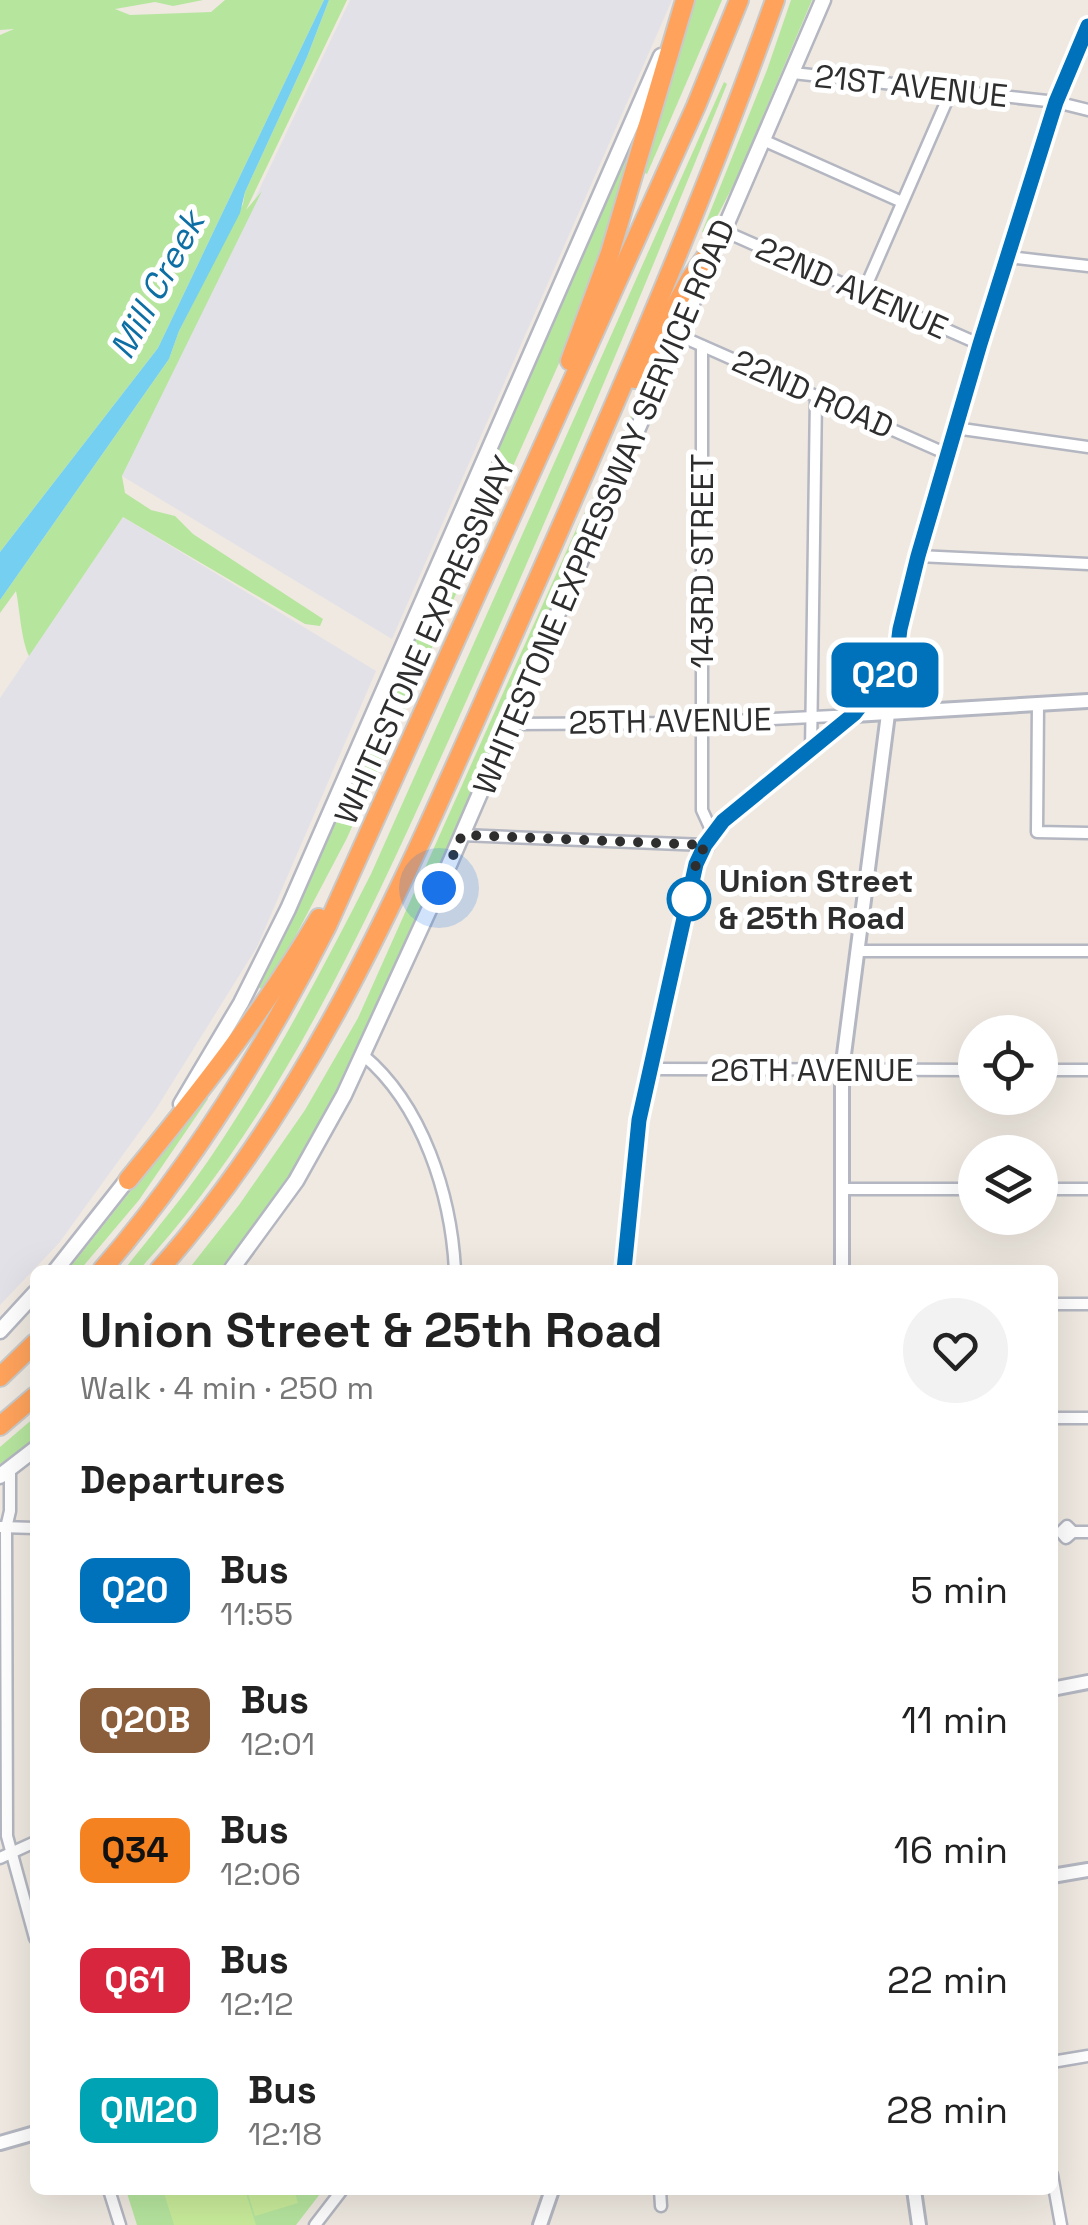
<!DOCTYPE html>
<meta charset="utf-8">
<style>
body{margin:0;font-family:"Space Grotesk",sans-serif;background:#f2f2f2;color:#222;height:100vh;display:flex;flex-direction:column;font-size:38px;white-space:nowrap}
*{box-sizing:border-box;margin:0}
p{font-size:32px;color:#767676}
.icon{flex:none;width:55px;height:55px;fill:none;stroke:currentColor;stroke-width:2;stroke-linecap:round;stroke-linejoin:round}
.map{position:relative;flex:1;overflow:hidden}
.panel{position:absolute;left:30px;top:1265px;width:1028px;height:930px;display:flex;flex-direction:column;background:#fff;border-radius:15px;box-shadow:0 10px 40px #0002}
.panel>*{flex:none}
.badge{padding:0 20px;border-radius:15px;font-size:35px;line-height:65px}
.controls{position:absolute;left:958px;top:1015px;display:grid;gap:20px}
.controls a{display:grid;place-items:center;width:100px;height:100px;border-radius:50%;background:#fff;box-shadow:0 10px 40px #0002;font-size:50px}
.you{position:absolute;width:50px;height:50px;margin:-25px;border:8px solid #fff;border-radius:50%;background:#1a73e8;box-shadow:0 0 0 15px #1a73e833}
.map>.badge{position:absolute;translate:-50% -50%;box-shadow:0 0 0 5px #fff}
h2{padding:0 50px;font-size:38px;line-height:90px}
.round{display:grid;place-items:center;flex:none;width:105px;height:105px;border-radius:52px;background:#f2f2f2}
.overview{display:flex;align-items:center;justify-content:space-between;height:170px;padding:0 50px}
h1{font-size:48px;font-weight:700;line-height:75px}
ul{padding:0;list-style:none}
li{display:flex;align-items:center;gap:30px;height:130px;padding:0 50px}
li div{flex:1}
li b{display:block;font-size:38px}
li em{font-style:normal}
li .badge{min-width:110px;font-weight:700;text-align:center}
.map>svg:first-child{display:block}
.industrial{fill:#e3e1e8}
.green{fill:#b6e59e}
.pitch{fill:#c9ec9a}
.water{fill:#75cff0}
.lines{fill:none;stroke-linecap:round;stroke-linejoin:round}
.minor-casing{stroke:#b4b7c1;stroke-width:15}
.tertiary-casing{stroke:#b4b7c1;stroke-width:18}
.secondary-casing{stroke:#b4b7c1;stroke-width:19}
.motorway-casing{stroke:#c9c9c9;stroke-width:22}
.minor{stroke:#fff;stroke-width:10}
.tertiary{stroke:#fff;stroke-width:12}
.secondary{stroke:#fff;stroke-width:14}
.motorway{stroke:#ffa35c;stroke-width:18}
.line-casing{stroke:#fff;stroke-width:22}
.line{stroke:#0072bc;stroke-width:15}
.walk{stroke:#2e2e2e;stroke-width:10;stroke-dasharray:0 18}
.stop-dot{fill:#fff;stroke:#0072bc;stroke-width:5}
.labels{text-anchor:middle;stroke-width:10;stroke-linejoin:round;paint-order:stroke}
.street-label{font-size:32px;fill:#2e2e2e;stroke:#fff}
.stop-label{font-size:32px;font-weight:bold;fill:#2e2e2e;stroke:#fff;text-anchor:start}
.water-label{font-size:35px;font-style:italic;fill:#0d6fa3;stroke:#fff}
</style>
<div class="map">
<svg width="1088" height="2225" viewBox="0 0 1088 2225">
<rect width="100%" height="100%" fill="#efe9e1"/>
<g class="industrial">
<polygon points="350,0 672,0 392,639 122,476"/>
<polygon points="123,517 376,671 257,947 156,1109 59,1243 0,1305 0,698"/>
</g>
<g class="green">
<polygon points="0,0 203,0 173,6 155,2 115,9 130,15 211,12 225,0 324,0 158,348 0,552 0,35 14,29 0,30"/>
<path d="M 329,0 L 347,0 L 246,210 L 262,191 L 122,476 L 125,493 L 151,510 L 175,516 L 193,534 L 323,619 L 320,626 L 305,624 L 123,517 L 29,656 C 21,639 20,611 16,591 L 0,613 L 0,600 L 169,359 L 179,331 L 243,204 L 245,192 L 307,57 Z"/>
<polygon points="696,0 722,0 647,174 641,171"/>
<polygon points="791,0 812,0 735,182 708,234 702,232 767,70"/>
<path d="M 724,82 L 727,84 C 640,299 551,512 456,724 C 369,916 283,1113 139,1270 L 124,1270 C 152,1234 182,1199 208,1161 C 270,1070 321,972 371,874 Z"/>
<polygon points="626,157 632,159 604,247 564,352 347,838 274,977 263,989 259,988 290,925"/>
<polygon points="642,391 644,392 453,837 318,1130 277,1195 219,1270 188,1270 239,1205 305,1110 358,1018 579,523 603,479"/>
<polygon points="206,1096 208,1099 139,1200 80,1270 68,1270"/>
<polygon points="35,1417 35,1440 0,1464 0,1447"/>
<polygon points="126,2190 323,2190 296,2225 137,2225"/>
</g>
<g class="pitch">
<polygon points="163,2190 245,2190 256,2225 174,2225"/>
<polygon points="247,2190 294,2190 298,2203 255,2216"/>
</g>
<polygon class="water" points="324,0 329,0 307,57 245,192 240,213 179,331 169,359 0,600 0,552 158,348"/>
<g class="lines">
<g class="minor-casing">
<g id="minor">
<polyline points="793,73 1056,102 1088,110"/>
<polyline points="763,140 902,202"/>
<polyline points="724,231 979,344"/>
<polyline points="1008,257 1088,266"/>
<polyline points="863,293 951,91"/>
<polyline points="678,335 947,454"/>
<polyline points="702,346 702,810 713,834"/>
<polyline points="955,428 1088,447"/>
<polyline points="918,556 1088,564"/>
<polyline points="1038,704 1037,832 1088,833"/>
<polyline points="508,724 692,723 854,715"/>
<polyline points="811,751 816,396"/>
<polyline points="462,835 705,845"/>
<polyline points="857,951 1088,951"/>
<path d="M 363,1055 C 423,1105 451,1195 455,1270"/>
<polyline points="649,1069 975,1070"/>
<polyline points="1040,1070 1088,1070"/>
<polyline points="841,1189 975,1189"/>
<polyline points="1040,1189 1088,1189"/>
<polyline points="1052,1304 1088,1304"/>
<polyline points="1052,1418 1088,1418"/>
<polyline points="10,1468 10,1511 6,1528 7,1836 35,1938"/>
<polyline points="1,1527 35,1528"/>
<polyline points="1073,1532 1067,1526 1061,1532 1066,1538 1073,1532 1088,1532"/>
<polyline points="0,1858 35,1842"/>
<polyline points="1052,2062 1088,2056"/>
<polyline points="1052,2175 1061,2225"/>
<polyline points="109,2190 120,2225"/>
<polyline points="660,2190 661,2206"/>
<polyline points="315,2225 342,2190"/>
</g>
</g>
<g class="tertiary-casing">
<g id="tertiary">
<polyline points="854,715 1088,701"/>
<path d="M 624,1270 L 639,1120 L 697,865 C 725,800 798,764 849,719 C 866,703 880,682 894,664"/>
<polyline points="842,1270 842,1070 899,629 979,344 1056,102 1088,26"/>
<polyline points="1052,1689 1088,1682"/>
<polyline points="1052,1876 1088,1870"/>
<polyline points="0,2143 35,2133"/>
<polyline points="914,2190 919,2225"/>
<polyline points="540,2225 552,2190"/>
</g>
</g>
<g class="secondary-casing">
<g id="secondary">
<polyline points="721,237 823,0"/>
<polyline points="181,1104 241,1003 288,909 661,56"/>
<polyline points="56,1270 131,1175"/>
<polyline points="231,1270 296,1181 344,1095 439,888 712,257"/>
<polyline points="0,1331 35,1293"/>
<polyline points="0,1476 35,1449"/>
</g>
</g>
<g class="motorway-casing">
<g id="motorway">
<polyline points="570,361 610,253 685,0"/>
<polyline points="635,379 690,279 724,231"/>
<path d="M 128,1180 C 197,1096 264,1011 319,918"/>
<path d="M 102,1270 C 192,1166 265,1048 327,926 L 696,106 L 739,0"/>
<path d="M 159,1270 C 318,1091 410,867 506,651 C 601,437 697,221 775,0"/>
<polyline points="0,1377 35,1343"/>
<polyline points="0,1426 35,1396"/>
</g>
</g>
<use href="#minor" class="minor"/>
<use href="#tertiary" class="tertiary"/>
<use href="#secondary" class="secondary"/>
<use href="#motorway" class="motorway"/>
</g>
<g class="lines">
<g class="line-casing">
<polyline id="line" points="624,1270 639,1120 696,864 705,845 723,821 854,714 896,661 900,629 918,556 980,344 1056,102 1088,26"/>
</g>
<use href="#line" class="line"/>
<polyline class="walk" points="439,888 462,835 705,845 696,864 688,902 689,899"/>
</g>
<circle class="stop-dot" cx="689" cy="899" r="20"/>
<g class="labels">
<g class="street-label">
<text transform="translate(911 86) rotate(6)" y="11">21ST AVENUE</text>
<text transform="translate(852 288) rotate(24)" y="11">22ND AVENUE</text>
<text transform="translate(813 394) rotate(24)" y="11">22ND ROAD</text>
<text transform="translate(604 507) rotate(-67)" y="11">WHITESTONE EXPRESSWAY SERVICE ROAD</text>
<text transform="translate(702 561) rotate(-90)" y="11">143RD STREET</text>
<text transform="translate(425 640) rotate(-66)" y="11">WHITESTONE EXPRESSWAY</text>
<text transform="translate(670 721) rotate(-1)" y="11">25TH AVENUE</text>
<text x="812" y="1081">26TH AVENUE</text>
</g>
<g class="stop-label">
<text x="719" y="892">Union Street<tspan x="719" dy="37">&amp; 25th Road</tspan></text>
</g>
<g class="water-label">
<text transform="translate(157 285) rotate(-62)" y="12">Mill Creek</text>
</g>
</g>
</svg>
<div class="controls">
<a><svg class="icon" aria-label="locate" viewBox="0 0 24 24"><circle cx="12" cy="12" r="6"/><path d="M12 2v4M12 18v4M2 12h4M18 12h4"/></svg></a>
<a><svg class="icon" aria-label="layers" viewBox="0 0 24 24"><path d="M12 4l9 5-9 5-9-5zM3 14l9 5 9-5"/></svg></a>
</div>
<div class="you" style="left:439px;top:888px"></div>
<b class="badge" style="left:885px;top:675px;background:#0072bc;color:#fff">Q20</b>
<section class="panel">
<div class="overview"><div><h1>Union Street &amp; 25th Road</h1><p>Walk · 4 min · 250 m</p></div><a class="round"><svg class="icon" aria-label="heart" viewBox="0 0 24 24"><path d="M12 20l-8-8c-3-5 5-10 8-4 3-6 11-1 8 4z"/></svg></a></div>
<h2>Departures</h2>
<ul>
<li><span class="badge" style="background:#0072bc;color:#fff">Q20</span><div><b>Bus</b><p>11:55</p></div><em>5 min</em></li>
<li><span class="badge" style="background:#8b5e3c;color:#fff">Q20B</span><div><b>Bus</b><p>12:01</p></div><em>11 min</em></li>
<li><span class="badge" style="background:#f58220;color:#111">Q34</span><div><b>Bus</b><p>12:06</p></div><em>16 min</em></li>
<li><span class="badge" style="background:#d7263d;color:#fff">Q61</span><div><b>Bus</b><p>12:12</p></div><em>22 min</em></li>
<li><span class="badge" style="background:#00a3b4;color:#fff">QM20</span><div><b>Bus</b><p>12:18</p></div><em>28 min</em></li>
</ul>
</section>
</div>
